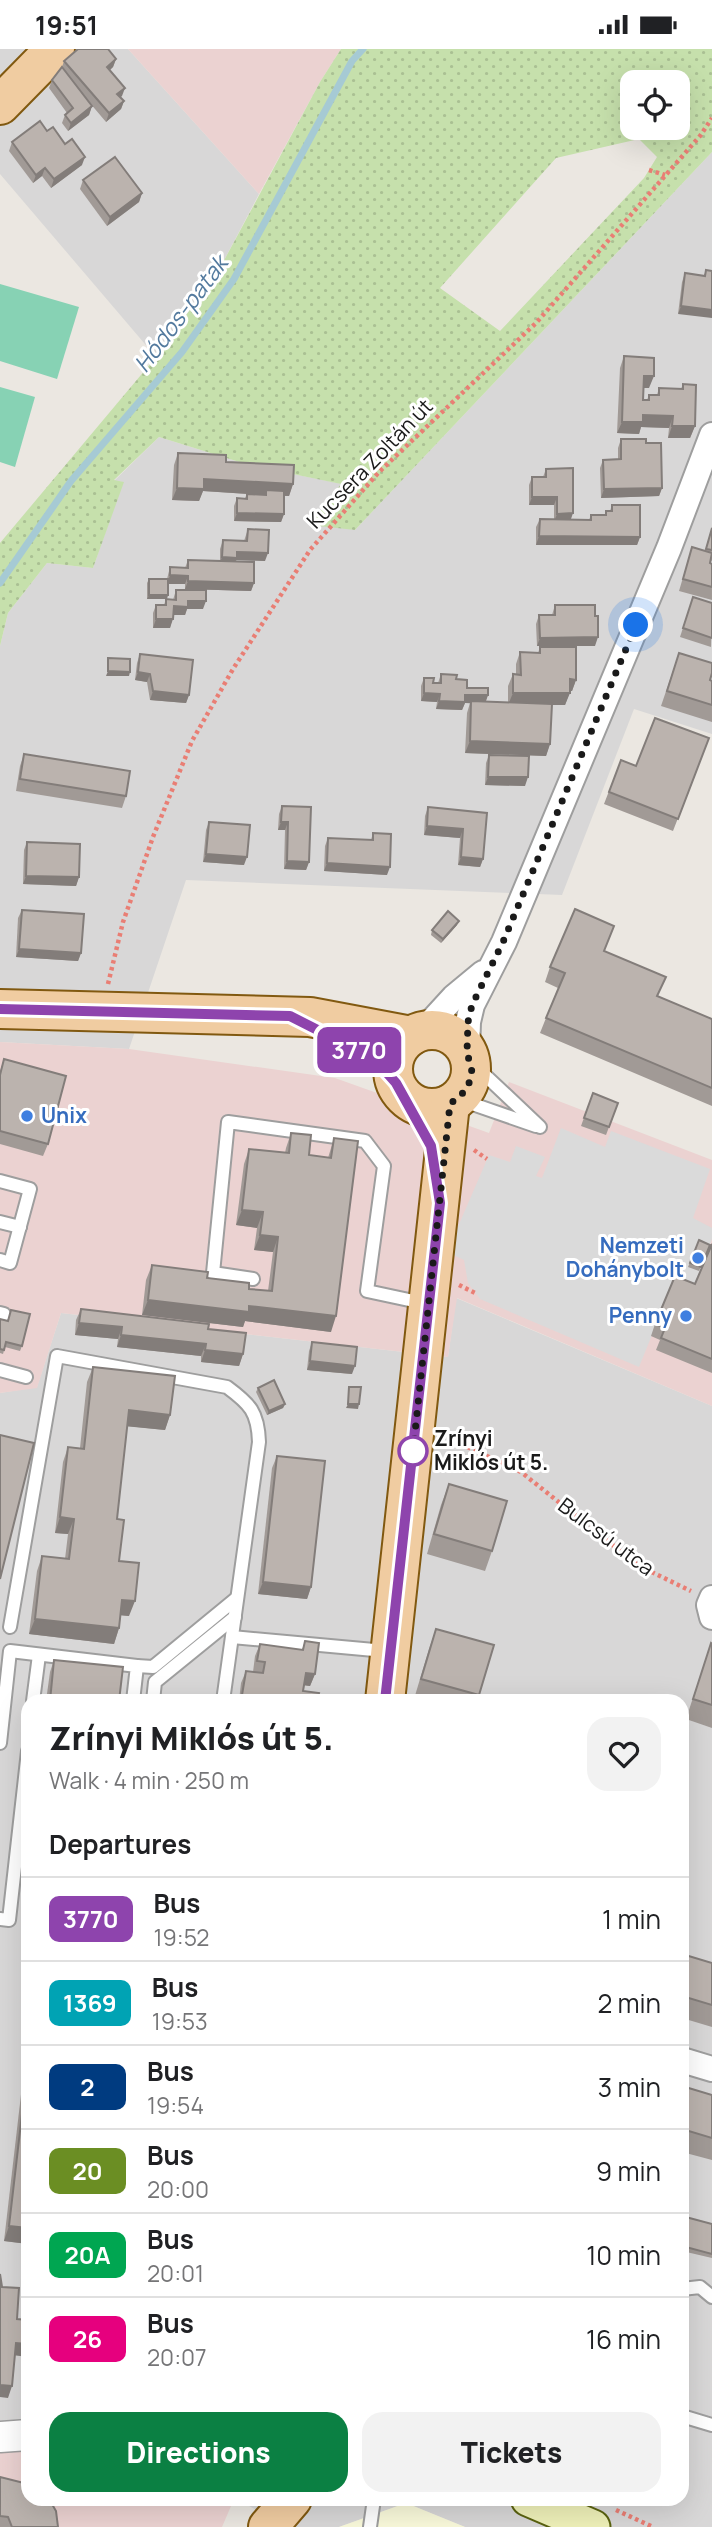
<!DOCTYPE html>
<meta charset="utf-8">
<style>
body{margin:0;font-family:Manrope,sans-serif;background:#f2f2f2;color:#202124;height:100vh;display:flex;flex-direction:column;font-size:26px;white-space:nowrap}
*{box-sizing:border-box;margin:0}
p{font-size:23px;color:#757577}
.icon{flex:none;width:38px;height:38px;fill:none;stroke:currentColor;stroke-width:2;stroke-linecap:round;stroke-linejoin:round}
.map{position:relative;flex:1;overflow:hidden}
.drawer{position:absolute;left:21px;top:1645px;width:668px;height:812px;display:flex;flex-direction:column;background:#fff;border-radius:21px;box-shadow:0 7px 28px #0002}
.drawer>*{flex:none}
.badge{padding:0 14px;border-radius:10px;font-size:24px;line-height:46px}
.buttons{position:absolute;left:620px;top:21px;display:grid;gap:14px}
.buttons a{display:grid;place-items:center;width:70px;height:70px;border-radius:14px;background:#fff;box-shadow:0 7px 28px #0002;font-size:35px}
.you{position:absolute;width:35px;height:35px;margin:-18px;border:5px solid #fff;border-radius:50%;background:#1a73e8;box-shadow:0 0 0 10px #1a73e833}
.map>.badge{position:absolute;translate:-50% -50%;box-shadow:0 0 0 4px #fff}
h2{padding:0 28px;font-size:26px;line-height:63px}
.round{display:grid;place-items:center;flex:none;width:74px;height:74px;border-radius:21px;background:#f2f2f2}
.overview{display:flex;align-items:center;justify-content:space-between;height:119px;padding:0 28px}
h1{font-size:33px;font-weight:800;line-height:52px}
.action{display:flex;gap:14px;margin-top:auto;padding:14px 28px}
.action a{flex:1;height:80px;border-radius:21px;background:#0b8043;color:#fff;font-size:28px;font-weight:800;line-height:80px;text-align:center}
.action a+a{background:#f2f2f2;color:#202124}
ul{padding:0;list-style:none}
li{display:flex;align-items:center;gap:21px;height:84px;padding:0 28px;border-top:2px solid #e0e0e0}
li div{flex:1}
li b{display:block;font-size:26px}
li em{font-style:normal}
li .badge{min-width:77px;font-weight:700;text-align:center}
.status{display:flex;justify-content:space-between;align-items:center;height:49px;padding:0 35px;background:#fff;direction:ltr}
.status svg{height:19px;fill:currentColor}
.map>svg:first-child{display:block}
.residential{fill:#d8d7d7}
.commercial{fill:#ebd2d1}
.education{fill:#fafadb}
.grass{fill:url(#grass-dots);fill-rule:evenodd}
.pitch{fill:#87d2b4}
.parking{fill:#dadada}
.lines{fill:none;stroke-linecap:round;stroke-linejoin:round}
.stream{stroke:#a6cad4;stroke-width:7}
.service-casing{stroke:#9e9e9e;stroke-width:16}
.minor-casing{stroke:#9e9e9e;stroke-width:28}
.tertiary-casing{stroke:#9e9e9e;stroke-width:33}
.secondary-casing{stroke:#5b6310;stroke-width:37}
.primary-casing{stroke:#815910;stroke-width:42}
.path{stroke:#e97e74;stroke-width:4.5;stroke-dasharray:3.5 3.5;stroke-linecap:butt}
.service{stroke:#fff;stroke-width:12}
.minor{stroke:#fff;stroke-width:24}
.tertiary{stroke:#fff;stroke-width:30}
.secondary{stroke:#eff1b9;stroke-width:33}
.primary{stroke:#f0cca1;stroke-width:38}
.wall{fill:#a19a96}
.shaded-wall{fill:#837d7a}
.building{fill:#bbb3ae;stroke:#837d7a;stroke-width:2}
.line-casing{stroke:#fff;stroke-width:16}
.line{stroke:#8e44ad;stroke-width:10}
.walk{stroke:#1a1a1a;stroke-width:7;stroke-dasharray:0 12.6}
.shop-dot{fill:#3f7fe0;stroke:#fff;stroke-width:2.5}
.stop-dot{fill:#fff;stroke:#8e44ad;stroke-width:3.5}
.labels{text-anchor:middle;stroke-width:6;stroke-linejoin:round;paint-order:stroke}
.street-label{font-size:21px;fill:#1a1a1a;stroke:#fff}
.shop-label{font-size:21px;font-weight:bold;fill:#366cbe;stroke:#fff;text-anchor:end}
.stop-label{font-size:21px;font-weight:bold;fill:#1a1a1a;stroke:#fff;text-anchor:start}
.water-label{font-size:23px;font-style:italic;fill:#537a9e;stroke:#fff}
</style>
<div class="status"><b>19:51</b><svg viewBox="0 0 49 12"><path d="M0 12V9h3v3zM5 12V6h3v6zM10 12V3h3v9zM15 12V0h3v12zM26 1h20v11H26zM47 4h2v5h-2z"/></svg></div>
<div class="map">
<svg width="712" height="2478" viewBox="0 0 712 2478">
<defs>
<pattern id="grass-dots" width="8" height="8" patternUnits="userSpaceOnUse" patternTransform="scale(1.75)"><rect width="8" height="8" fill="#c6e0ac"/><path d="M2 2h.1M6 6h.1" fill="none" stroke="#aac093" stroke-width="1.8" stroke-linecap="round"/></pattern>
</defs>
<rect width="100%" height="100%" fill="#ebe7e1"/>
<g class="residential">
<polygon points="0,0 59,0 69,8 77,0 128,0 259,145 221,217 156,308 0,125"/>
<polygon points="712,103 712,685 634,660 562,846 186,831 129,1000 0,993 0,597 8,564 47,514 93,519 123,433 114,432 159,388 249,416 342,435 355,481"/>
<polygon points="456,1249 712,1357 712,2478 465,2478 406,2454 339,2478 288,2478 236,2450 682,2450 682,1652 28,1652 28,2378 0,2380 0,1344 37,1338 61,1264 448,1308"/>
</g>
<g class="commercial">
<polygon points="128,0 341,0 320,33 259,145"/>
<polygon points="0,993 129,1000 335,1029 489,1084 509,1033 712,1111 712,1357 457,1249 448,1308 61,1264 37,1339 0,1344"/>
<polygon points="28,2378 28,2450 234,2450 222,2478 0,2478 0,2380"/>
</g>
<polygon class="education" points="406,2454 465,2478 339,2478"/>
<path class="grass" d="M 341,0 L 712,0 L 712,103 L 355,481 L 310,476 L 341,435 L 249,416 L 159,388 L 114,431 L 124,433 L 93,519 L 47,514 L 8,564 L 0,597 L 0,494 L 156,308 L 221,217 L 320,33 ZM 632,33 L 677,33 L 677,79 L 632,79 ZM 639,90 L 657,108 L 644,129 L 500,282 L 440,239 L 556,109 Z"/>
<g class="pitch">
<polygon points="0,235 79,258 57,330 0,312"/>
<polygon points="0,338 35,348 15,418 0,413"/>
</g>
<polygon class="parking" points="561,1079 605,1098 611,1082 710,1120 693,1169 712,1179 712,1190 708,1201 691,1245 671,1239 639,1318 480,1250 468,1234 464,1211 447,1203 489,1106 510,1113 516,1097 545,1108 536,1127 542,1129"/>
<g class="lines">
<polyline class="stream" points="0,534 71,432 182,303 234,230 352,12 363,0"/>
<g class="service-casing">
<g id="service">
<polyline points="471,1013 540,1078"/>
<polyline points="458,1050 536,1077"/>
<polyline points="0,1132 30,1140 10,1214 0,1211"/>
<polyline points="0,1173 20,1178"/>
<polyline points="253,1230 213,1224 228,1073 365,1092 384,1117 367,1242 423,1254"/>
<polyline points="0,1264 4,1265 0,1277"/>
<polyline points="0,1321 26,1328"/>
<path d="M 10,1578 L 57,1307 L 227,1338 C 250,1355 258,1363 259,1393 L 223,1652"/>
<polyline points="232,1588 385,1602"/>
<polyline points="137,1617 153,1618 237,1549"/>
<polyline points="33,1652 39,1606"/>
<polyline points="153,1652 155,1633 235,1568"/>
<polyline points="0,1694 10,1602 137,1617 133,1652"/>
<polyline points="0,1870 9,1871 28,1702"/>
<polyline points="682,2240 700,2238 712,2248"/>
<polyline points="682,2367 712,2376"/>
<polyline points="370,2478 374,2450"/>
</g>
</g>
<g class="minor-casing">
<g id="minor">
<polyline points="422,983 454,948 483,924"/>
<polyline points="467,1003 468,973 472,956 504,893 669,499 712,386"/>
<polyline points="712,1549 709,1556 712,1568"/>
<polyline points="682,2011 712,2020"/>
</g>
</g>
<g class="tertiary-casing">
<polyline id="tertiary" points="0,2388 28,2386"/>
</g>
<g class="secondary-casing">
<polyline id="secondary" points="528,2450 593,2478"/>
</g>
<g class="primary-casing">
<g id="primary">
<polyline points="0,56 55,0"/>
<polyline points="0,960 310,968 411,987"/>
<circle cx="432" cy="1020" r="39"/>
<polyline points="385,1652 450,1055"/>
<polyline points="268,2478 292,2450"/>
</g>
</g>
<g class="path">
<polyline points="649,121 665,126"/>
<polyline points="108,935 123,873 153,788 192,692 233,620 310,501 379,423 536,274 700,87 712,69"/>
<polyline points="474,1101 487,1110"/>
<polyline points="459,1236 475,1244"/>
<polyline points="442,1386 521,1423 639,1517 691,1542"/>
<polyline points="616,2461 653,2478"/>
</g>
<use href="#service" class="service"/>
<use href="#minor" class="minor"/>
<use href="#tertiary" class="tertiary"/>
<use href="#secondary" class="secondary"/>
<use href="#primary" class="primary"/>
</g>
<g class="wall">
<polygon points="116,10 113,18 110,21 122,47 120,48 124,52 121,60 106,73 84,47 92,57 89,66 68,82 62,74 65,66 67,64 49,39 52,31 62,18 64,12"/>
<polygon points="47,82 82,116 51,139 42,127 33,134 9,102 12,93"/>
<polygon points="83,131 142,144 139,153 107,177 80,140"/>
<polygon points="706,221 712,222 678,265 682,233 685,224 704,227"/>
<polygon points="624,307 649,339 643,339 643,351 647,351 649,346 657,346 659,339 681,340 683,335 695,377 690,389 668,389 669,379 641,378 639,385 617,384 620,319"/>
<polygon points="621,390 646,394 662,439 659,447 601,449 600,419 603,411 618,410 618,399"/>
<polygon points="178,404 226,413 293,435 289,447 284,447 284,465 281,473 234,472 234,457 237,449 245,449 247,445 265,446 203,442 199,452 172,451 174,416"/>
<polygon points="546,420 571,471 589,471 591,466 605,466 606,462 610,462 612,456 640,488 637,496 536,496 536,478 540,470 554,470 554,456 529,456 529,436 532,428 543,428"/>
<polygon points="712,478 712,511 710,514 712,515 712,551 679,542 692,498 705,502"/>
<polygon points="248,480 265,512 236,511 254,534 251,542 185,540 185,535 168,535 167,550 173,551 176,541 203,560 187,560 185,566 173,566 170,579 153,579 153,564 156,556 164,556 166,550 147,550 147,534 149,530 167,530 170,518 185,519 188,511 220,512 220,500 223,491 244,492"/>
<polygon points="693,548 712,554 711,598 680,588"/>
<polygon points="555,556 595,567 595,597 537,597 536,575 539,566 552,566"/>
<polygon points="540,598 576,631 572,642 570,642 565,656 552,656 550,695 546,707 465,704 467,664 470,654 465,654 462,661 436,660 437,653 421,652 421,637 424,629 433,634 438,634 441,625 456,630 467,639 488,646 485,653 508,654 508,637 513,625 516,626 516,615 520,603 538,604"/>
<polygon points="679,604 710,631 712,632 712,673 661,657"/>
<polygon points="140,605 189,646 186,654 150,651 147,633 135,631 137,614"/>
<polygon points="709,689 673,782 604,755 621,711 636,717"/>
<polygon points="24,705 126,747 122,759 16,742 20,717"/>
<polygon points="489,706 525,737 485,736 486,714"/>
<polygon points="282,757 309,813 306,821 284,820 285,781 278,781 279,765"/>
<polygon points="428,758 487,764 483,810 480,818 458,816 460,789 424,786 425,767"/>
<polygon points="209,773 244,816 203,813 206,781"/>
<polygon points="373,784 387,826 324,822 325,797 328,789 371,791"/>
<polygon points="27,793 79,828 76,837 23,835 24,801"/>
<polygon points="22,861 81,904 78,912 16,908 18,869"/>
<polygon points="457,876 441,894 431,886 432,881"/>
<polygon points="604,902 658,947 712,970 712,1057 540,984 558,939 545,933 550,918"/>
<polygon points="4,1010 48,1095 43,1107 0,1095 0,1022"/>
<polygon points="593,1044 618,1054 606,1086 581,1077"/>
<polygon points="291,1084 309,1106 328,1109 334,1089 331,1283 245,1272 243,1278 142,1266 146,1231 152,1216 249,1240 268,1242 273,1203 254,1201 257,1179 236,1176 244,1115 249,1100 285,1104 286,1099"/>
<polygon points="699,1191 710,1196 699,1222 688,1218"/>
<polygon points="712,1195 712,1324 656,1301 660,1291 651,1287 655,1275 695,1235"/>
<polygon points="81,1260 208,1280 243,1305 239,1317 201,1313 201,1307 117,1298 118,1290 75,1286 76,1271"/>
<polygon points="0,1270 8,1272 22,1297 20,1302 5,1298 3,1305 0,1304"/>
<polygon points="312,1293 352,1325 307,1321 309,1302"/>
<polygon points="93,1318 170,1366 165,1381 127,1377 117,1470 119,1512 129,1567 121,1566 119,1579 114,1595 29,1585 37,1522 42,1507 65,1510 68,1485 55,1484 63,1413 68,1398 80,1399 87,1333"/>
<polygon points="258,1339 285,1355 283,1359 267,1366 256,1343"/>
<polygon points="277,1407 311,1538 307,1550 258,1545 272,1419"/>
<polygon points="449,1435 492,1502 485,1522 427,1505 441,1456"/>
<polygon points="436,1580 479,1646 477,1652 422,1652 414,1650 429,1600"/>
<polygon points="305,1592 315,1625 310,1637 304,1636 303,1642 317,1652 239,1652 241,1634 246,1622 253,1623 255,1607 260,1595 302,1601"/>
<polygon points="711,1594 712,1595 712,1679 686,1670"/>
<polygon points="54,1611 119,1652 46,1652 50,1623"/>
<polygon points="682,1905 712,1914 712,1978 682,1969"/>
<polygon points="27,2022 28,2195 4,2192 22,2037"/>
<polygon points="682,2037 712,2046 712,2111 682,2103"/>
<polygon points="682,2167 712,2175 712,2209 682,2202"/>
<polygon points="0,2428 58,2478 0,2478"/>
</g>
<g class="shaded-wall">
<polygon points="116,10 113,18 104,26 107,18"/>
<polygon points="125,39 122,47 114,53 117,45"/>
<polygon points="124,52 121,60 106,73 109,64"/>
<polygon points="92,57 89,66 68,82 71,74"/>
<polygon points="85,108 82,116 51,139 54,130"/>
<polygon points="45,119 42,127 33,134 36,126"/>
<polygon points="142,144 139,153 107,177 110,168"/>
<polygon points="681,257 712,261 712,269 678,265"/>
<polygon points="644,327 654,327 649,339 639,339"/>
<polygon points="643,366 673,367 669,379 641,378 639,385 617,384 622,373"/>
<polygon points="672,377 695,377 690,389 668,389"/>
<polygon points="204,430 293,435 289,447 266,446 266,441 265,446 203,442 199,452 172,451 177,439"/>
<polygon points="662,439 659,447 601,449 604,440"/>
<polygon points="532,448 557,448 554,456 529,456"/>
<polygon points="237,464 284,465 281,473 234,472"/>
<polygon points="573,464 570,473 554,473 557,465"/>
<polygon points="539,487 640,488 637,496 536,496"/>
<polygon points="237,503 268,504 265,512 236,511 234,517 219,516 222,508"/>
<polygon points="170,526 188,527 185,535 167,535"/>
<polygon points="188,532 254,534 251,542 185,540"/>
<polygon points="149,546 168,546 167,550 147,550"/>
<polygon points="188,552 206,552 203,560 187,560 185,566 171,566 174,557"/>
<polygon points="156,570 173,570 170,579 153,579"/>
<polygon points="598,588 595,597 537,597 540,589"/>
<polygon points="108,622 130,623 129,627 106,627"/>
<polygon points="138,623 150,625 147,633 135,631"/>
<polygon points="570,630 576,631 572,642 566,642"/>
<polygon points="153,642 189,646 186,654 150,651"/>
<polygon points="424,644 440,645 437,653 421,652"/>
<polygon points="513,644 570,644 565,656 508,656"/>
<polygon points="465,646 488,646 485,655 465,654 462,661 436,660 439,652"/>
<polygon points="470,692 550,695 546,707 465,704"/>
<polygon points="488,728 528,728 525,737 485,736"/>
<polygon points="281,773 288,773 285,781 278,781"/>
<polygon points="427,777 463,780 460,789 424,786"/>
<polygon points="206,805 247,808 244,816 203,813"/>
<polygon points="461,808 483,810 480,818 458,816"/>
<polygon points="287,812 309,813 306,821 284,820"/>
<polygon points="327,814 390,818 387,826 324,822"/>
<polygon points="26,827 79,828 76,837 23,835"/>
<polygon points="459,872 457,876 441,894 443,890"/>
<polygon points="19,900 81,904 78,912 16,908"/>
<polygon points="242,1161 263,1163 257,1179 236,1176"/>
<polygon points="260,1186 278,1188 273,1203 254,1201"/>
<polygon points="148,1251 249,1257 336,1267 331,1283 245,1272 243,1278 142,1266"/>
<polygon points="79,1274 122,1278 118,1290 75,1286"/>
<polygon points="121,1286 206,1295 201,1307 117,1298"/>
<polygon points="205,1301 243,1305 239,1317 201,1313"/>
<polygon points="310,1312 355,1317 352,1325 307,1321"/>
<polygon points="285,1355 283,1359 267,1366 269,1362"/>
<polygon points="348,1355 359,1355 358,1360 346,1359"/>
<polygon points="129,1361 170,1366 165,1381 124,1377"/>
<polygon points="60,1468 74,1470 68,1485 55,1484"/>
<polygon points="263,1533 311,1538 307,1550 258,1545"/>
<polygon points="122,1551 135,1552 129,1567 117,1566"/>
<polygon points="35,1570 119,1579 114,1595 29,1585"/>
<polygon points="306,1624 315,1625 310,1637 302,1636"/>
<polygon points="9,2177 28,2179 28,2195 4,2192"/>
<polygon points="16,2294 28,2295 28,2308 12,2306"/>
<polygon points="0,2336 12,2337 8,2349 0,2348"/>
</g>
<g class="building">
<polygon points="78,0 108,0 116,10 107,18 125,39 117,45 124,52 109,64 64,12"/>
<polygon points="62,18 92,57 71,74 65,66 73,59 52,31"/>
<polygon points="40,72 47,82 53,78 65,95 72,90 85,108 54,130 45,119 36,126 12,93"/>
<polygon points="115,108 142,144 110,168 83,131"/>
<polygon points="706,221 712,222 712,261 681,257 685,224 705,227"/>
<polygon points="624,307 654,309 654,327 644,327 643,351 649,351 649,346 659,346 659,339 683,340 683,335 696,336 695,377 672,377 673,367 643,366 643,373 622,373"/>
<polygon points="621,390 646,390 646,394 661,394 662,439 604,440 603,411 621,410"/>
<polygon points="178,404 226,406 226,413 294,416 293,435 204,430 204,440 177,439"/>
<polygon points="573,419 573,464 557,465 557,448 532,448 532,428 546,428 546,420"/>
<polygon points="266,441 284,442 284,465 237,464 237,449 247,450 247,445 266,446"/>
<polygon points="612,456 640,456 640,488 539,487 540,470 591,471 591,466 606,466 606,462 612,462"/>
<polygon points="712,479 712,501 706,500"/>
<polygon points="248,480 269,481 268,504 237,503 237,509 222,508 223,491 247,492"/>
<polygon points="692,498 712,504 710,514 712,515 712,538 683,530"/>
<polygon points="188,511 254,513 254,534 188,532 188,527 170,526 170,518 188,519"/>
<rect x="149" y="530" width="19" height="16"/>
<polygon points="176,541 206,541 206,552 188,552 188,558 174,557 173,570 156,570 156,556 166,556 166,550 176,551"/>
<polygon points="693,548 712,554 712,589 683,579"/>
<polygon points="555,556 595,556 595,567 598,567 598,588 540,589 539,566 555,566"/>
<polygon points="540,598 576,598 576,631 570,630 570,644 513,644 513,625 521,626 520,603 540,604"/>
<polygon points="679,604 712,614 712,624 710,631 712,632 712,656 667,642"/>
<polygon points="140,605 193,611 189,646 153,642 150,625 138,623"/>
<polygon points="108,609 130,610 130,623 108,622"/>
<polygon points="441,625 457,626 456,630 467,631 467,639 488,639 488,646 465,646 465,653 439,652 440,645 424,644 424,629 434,629 433,634 441,634"/>
<polygon points="471,652 552,655 550,695 470,692"/>
<polygon points="655,669 709,689 678,770 609,743 621,711 636,717"/>
<polygon points="24,705 130,722 126,747 20,730"/>
<polygon points="489,706 529,707 528,728 488,728"/>
<polygon points="282,757 311,758 309,813 287,812 288,773 281,773"/>
<polygon points="428,758 487,764 483,810 461,808 463,780 427,777"/>
<polygon points="209,773 250,776 247,808 206,805"/>
<polygon points="373,784 391,785 390,818 327,814 328,789 373,791"/>
<polygon points="27,793 80,795 79,828 26,827"/>
<polygon points="575,860 614,877 604,902 666,928 657,947 712,970 712,1039 546,969 565,924 550,918"/>
<polygon points="22,861 84,865 81,904 19,900"/>
<polygon points="448,862 459,872 443,890 432,881"/>
<polygon points="4,1010 66,1027 48,1095 0,1082 0,1026"/>
<polygon points="593,1044 618,1054 609,1078 584,1069"/>
<polygon points="291,1084 311,1086 309,1106 331,1109 334,1089 358,1092 336,1267 249,1257 249,1263 148,1251 152,1216 208,1223 207,1229 249,1234 249,1240 272,1242 278,1188 260,1186 263,1163 242,1161 249,1100 289,1104"/>
<polygon points="699,1191 710,1196 701,1218 690,1214"/>
<polygon points="712,1195 712,1310 661,1289 665,1279 655,1275 675,1227 695,1235"/>
<polygon points="81,1260 209,1275 208,1280 246,1284 243,1305 205,1301 206,1295 121,1286 122,1278 79,1274"/>
<polygon points="11,1261 30,1265 22,1297 6,1293 4,1301 0,1300 0,1270 8,1272"/>
<polygon points="312,1293 357,1298 355,1317 310,1312"/>
<polygon points="93,1318 175,1327 170,1366 129,1361 117,1470 124,1471 119,1512 139,1514 135,1552 122,1551 119,1579 35,1570 42,1507 69,1510 74,1470 60,1468 68,1398 84,1400"/>
<polygon points="274,1331 285,1355 269,1362 258,1339"/>
<polygon points="349,1338 361,1338 359,1355 348,1355"/>
<polygon points="0,1386 34,1394 0,1530"/>
<polygon points="277,1407 325,1412 311,1538 263,1533"/>
<polygon points="449,1435 507,1452 492,1502 434,1485"/>
<polygon points="436,1580 494,1596 479,1646 421,1630"/>
<polygon points="305,1592 319,1594 315,1625 306,1624 303,1642 319,1644 317,1652 241,1652 246,1622 263,1624 265,1613 257,1612 260,1595 303,1601"/>
<polygon points="711,1594 712,1595 712,1656 693,1650"/>
<polygon points="54,1611 123,1618 119,1652 50,1652"/>
<polygon points="682,1905 712,1914 712,1956 682,1947"/>
<polygon points="27,2022 28,2022 28,2179 9,2177"/>
<polygon points="682,2037 712,2046 712,2089 682,2080"/>
<polygon points="682,2167 712,2175 712,2205 682,2197"/>
<polygon points="0,2225 2,2238 19,2239 17,2270 28,2271 28,2295 16,2294 12,2337 0,2336"/>
<polygon points="0,2428 28,2435 28,2450 49,2450 56,2462 58,2478 12,2478 8,2468 0,2467"/>
</g>
<g class="lines">
<g class="line-casing">
<polyline id="line" points="0,960 290,967 365,1005 379,1015 396,1034 431,1097 440,1154 385,1652"/>
</g>
<use href="#line" class="line"/>
<polyline class="walk" points="413,1402 450,1055 464,1043 469,1034 472,1023 467,1003 468,973 472,956 503,893 636,576"/>
</g>
<g class="shop-dot">
<circle cx="27" cy="1067" r="7"/>
<circle cx="698" cy="1209" r="7"/>
<circle cx="686" cy="1267" r="7"/>
</g>
<circle class="stop-dot" cx="413" cy="1402" r="14"/>
<g class="labels">
<g class="street-label">
<text transform="translate(370 415) rotate(-46)" y="7">Kucsera Zoltán út</text>
<text transform="translate(606 1488) rotate(37)" y="7">Bulcsú utca</text>
</g>
<g class="shop-label">
<text x="41" y="1074" text-anchor="start">Unix</text>
<text x="684" y="1204">Nemzeti<tspan x="684" dy="24">Dohánybolt</tspan></text>
<text x="672" y="1274">Penny</text>
</g>
<g class="stop-label">
<text x="434" y="1397">Zrínyi<tspan x="434" dy="24">Miklós út 5.</tspan></text>
</g>
<g class="water-label">
<text transform="translate(181 265) rotate(-53)" y="8">Hódos-patak</text>
</g>
</g>
</svg>
<div class="buttons">
<a><svg class="icon" aria-label="locate" viewBox="0 0 24 24"><circle cx="12" cy="12" r="6"/><path d="M12 2v4M12 18v4M2 12h4M18 12h4"/></svg></a>
</div>
<div class="you" style="left:636px;top:576px"></div>
<b class="badge" style="left:359px;top:1001px;background:#8e44ad;color:#fff">3770</b>
<section class="drawer">
<div class="overview"><div><h1>Zrínyi Miklós út 5.</h1><p>Walk · 4 min · 250 m</p></div><a class="round"><svg class="icon" aria-label="heart" viewBox="0 0 24 24"><path d="M12 20l-8-8c-3-5 5-10 8-4 3-6 11-1 8 4z"/></svg></a></div>
<h2>Departures</h2>
<ul>
<li><span class="badge" style="background:#8e44ad;color:#fff">3770</span><div><b>Bus</b><p>19:52</p></div><em>1 min</em></li>
<li><span class="badge" style="background:#00a3b4;color:#fff">1369</span><div><b>Bus</b><p>19:53</p></div><em>2 min</em></li>
<li><span class="badge" style="background:#003b80;color:#fff">2</span><div><b>Bus</b><p>19:54</p></div><em>3 min</em></li>
<li><span class="badge" style="background:#6b8e23;color:#fff">20</span><div><b>Bus</b><p>20:00</p></div><em>9 min</em></li>
<li><span class="badge" style="background:#00a651;color:#fff">20A</span><div><b>Bus</b><p>20:01</p></div><em>10 min</em></li>
<li><span class="badge" style="background:#e6007e;color:#fff">26</span><div><b>Bus</b><p>20:07</p></div><em>16 min</em></li>
</ul>
<div class="action"><a>Directions</a><a>Tickets</a></div>
</section>
</div>
